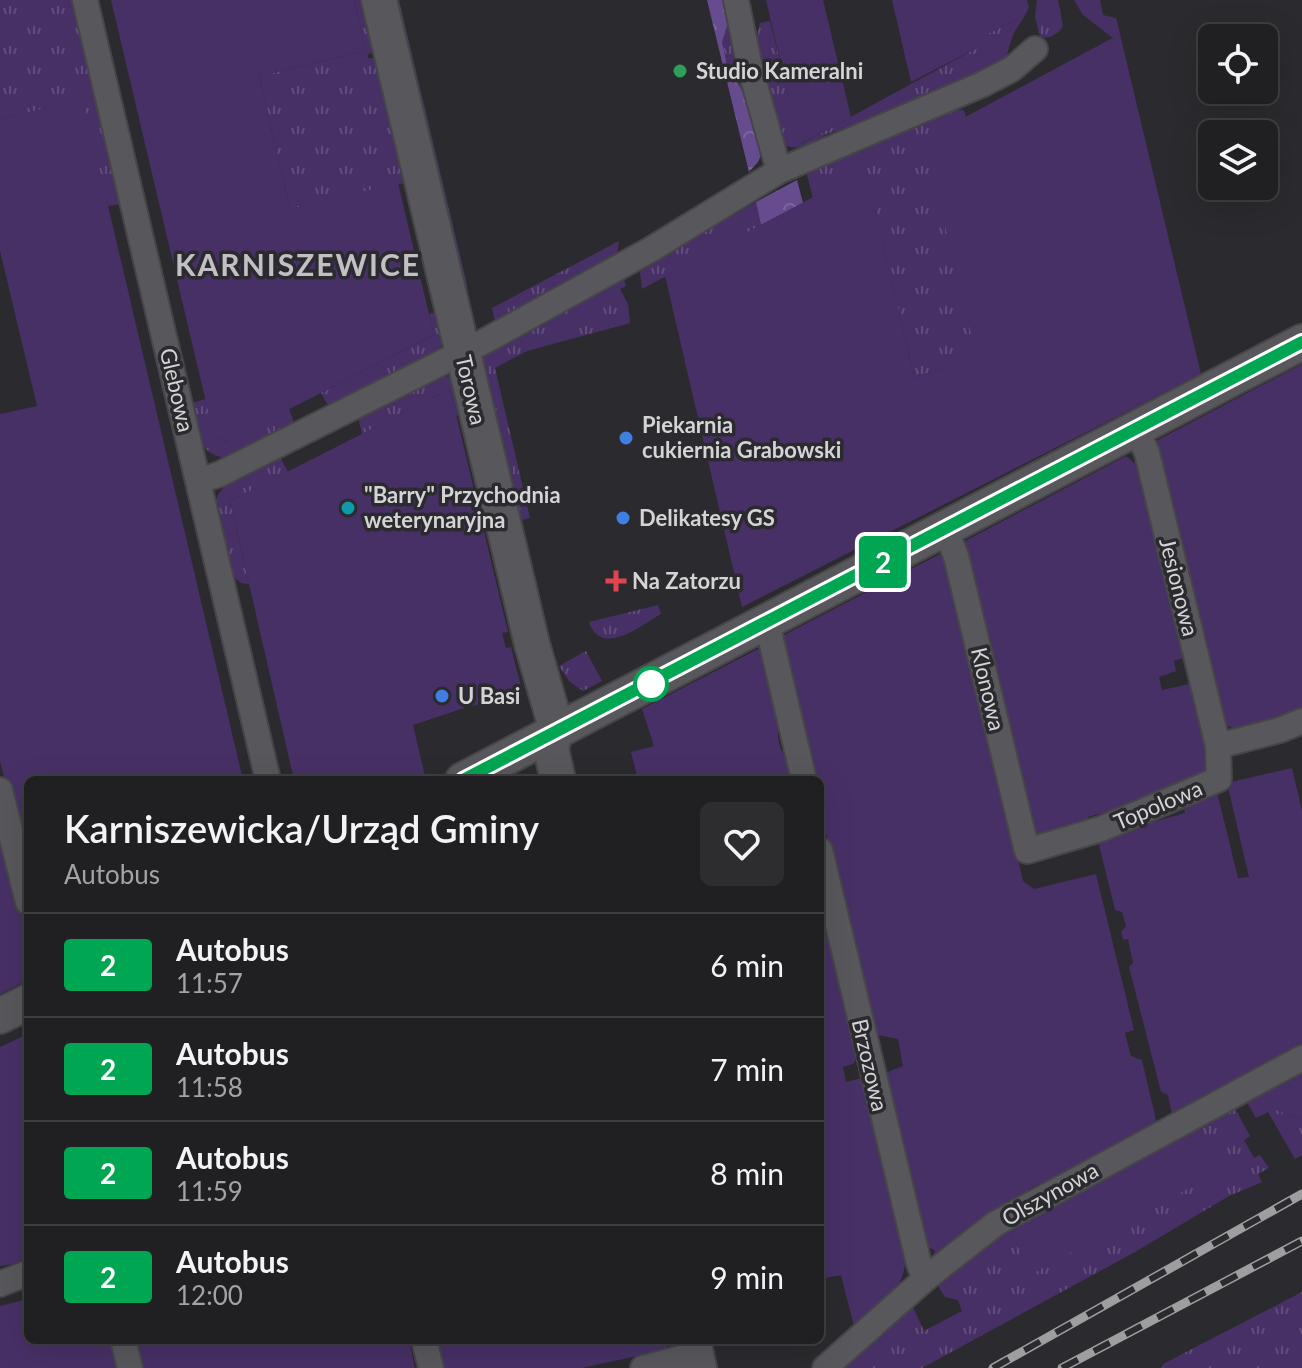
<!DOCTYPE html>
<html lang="pl">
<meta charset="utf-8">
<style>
body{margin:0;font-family:Lato,sans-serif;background:#2d2d2f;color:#f1f3f6;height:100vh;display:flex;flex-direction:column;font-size:30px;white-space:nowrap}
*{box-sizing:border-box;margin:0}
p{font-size:26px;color:#a2a3a5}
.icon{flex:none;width:44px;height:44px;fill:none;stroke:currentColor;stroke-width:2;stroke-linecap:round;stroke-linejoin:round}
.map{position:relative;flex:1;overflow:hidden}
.details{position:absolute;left:24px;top:776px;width:800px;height:568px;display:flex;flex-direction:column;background:#202022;border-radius:12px;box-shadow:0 8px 32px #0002,0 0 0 2px #3d3e40}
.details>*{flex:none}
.badge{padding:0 16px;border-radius:6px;font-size:28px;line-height:52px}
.fabs{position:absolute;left:1198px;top:24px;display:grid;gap:16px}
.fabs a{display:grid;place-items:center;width:80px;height:80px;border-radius:12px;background:#202022;box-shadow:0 8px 32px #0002,0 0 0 2px #3d3e40;font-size:40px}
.map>.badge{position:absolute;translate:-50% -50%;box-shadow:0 0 0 4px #fff}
.round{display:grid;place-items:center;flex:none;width:84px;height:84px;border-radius:12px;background:#2d2d2f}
.headline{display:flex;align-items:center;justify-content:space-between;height:136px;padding:0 40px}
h1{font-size:38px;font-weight:600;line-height:60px}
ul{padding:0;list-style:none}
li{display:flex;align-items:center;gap:24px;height:104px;padding:0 40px;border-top:2px solid #3d3e40}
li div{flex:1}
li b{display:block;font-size:30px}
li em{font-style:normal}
li .badge{min-width:88px;font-weight:700;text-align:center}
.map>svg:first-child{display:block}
.grass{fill:url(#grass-tufts)}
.forest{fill:url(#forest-crowns)}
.garden{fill:#473066}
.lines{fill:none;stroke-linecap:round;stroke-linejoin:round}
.street-casing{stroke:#464548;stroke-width:28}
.secondary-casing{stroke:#464548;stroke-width:38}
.street{stroke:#58575b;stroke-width:24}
.secondary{stroke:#58575b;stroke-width:34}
.rail-casing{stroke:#9e9d9f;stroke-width:9}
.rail{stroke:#2b2a2e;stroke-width:6;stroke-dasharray:18;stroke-linecap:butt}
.line-casing{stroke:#fff;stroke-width:18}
.line{stroke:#00a651;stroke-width:12}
.leisure-dot{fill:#2e9e5b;stroke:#2b2a2e;stroke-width:3}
.shop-dot{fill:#3f7fe0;stroke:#2b2a2e;stroke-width:3}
.culture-dot{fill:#0f9aa8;stroke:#2b2a2e;stroke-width:3}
.health-dot{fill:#e0444e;stroke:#2b2a2e;stroke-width:3}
.stop-dot{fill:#fff;stroke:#00a651;stroke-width:4}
.labels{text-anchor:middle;stroke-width:7;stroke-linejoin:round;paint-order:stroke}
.poi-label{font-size:22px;font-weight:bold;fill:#d4d3d5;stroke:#2b2a2e;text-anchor:start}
.street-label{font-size:22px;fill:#d4d3d5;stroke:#2b2a2e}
.district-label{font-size:30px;font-weight:bold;letter-spacing:2px;fill:#c2c0c5;stroke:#2b2a2e}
</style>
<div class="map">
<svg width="1302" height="1368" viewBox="0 0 1302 1368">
<defs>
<pattern id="grass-tufts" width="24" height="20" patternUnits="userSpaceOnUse" patternTransform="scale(2)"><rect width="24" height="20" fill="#473066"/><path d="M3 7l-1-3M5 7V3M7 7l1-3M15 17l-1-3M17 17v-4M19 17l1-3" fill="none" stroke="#614d7b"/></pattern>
<pattern id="forest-crowns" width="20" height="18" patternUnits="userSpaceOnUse" patternTransform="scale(2)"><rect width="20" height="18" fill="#674b8f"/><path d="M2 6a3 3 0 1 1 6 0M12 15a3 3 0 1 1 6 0" fill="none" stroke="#7c649e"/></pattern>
</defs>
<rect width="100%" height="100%" fill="#2b2a2e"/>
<g class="grass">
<polygon points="0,0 72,0 122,204 108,206 82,100 0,119"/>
<polygon points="354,0 361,0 373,53 368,54 368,58 375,58 405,183 290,209 259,76 366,51"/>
<polygon points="390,0 399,0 466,280 473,327"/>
<path d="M 1037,0 L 1058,0 L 1063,26 C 1057,35 1050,39 1040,37 L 1035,17 Z"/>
<polygon points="1074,0 1100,0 1103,15 1116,18 1120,34 1113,38 1083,15"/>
<path d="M 1025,15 C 1021,23 1015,29 1012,38 C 1007,50 1009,58 999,67 L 850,130 C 824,125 808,158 783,144 L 756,41 L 760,23 L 770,21 L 801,144 L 979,47 L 977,39 Z"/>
<polygon points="730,17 751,106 727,65 722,41"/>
<polygon points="942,109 964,110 966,117 925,140 978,359 914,377 866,170 813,198 806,171"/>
<polygon points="756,202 761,225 642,289 640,272 644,266"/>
<polygon points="619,241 616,260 496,325 492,308"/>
<polygon points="623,276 626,286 620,289 628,304 630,323 527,351 495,368 530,518 522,520 529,550 526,550 481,359 483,354"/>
<polygon points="436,312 443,344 438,351 330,409 321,393 434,335 429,314"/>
<polygon points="441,375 453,378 461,414 456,416 450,389 362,434 359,421 360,414"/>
<path d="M 206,399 L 214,435 L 226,441 L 289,409 L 295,426 L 226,458 C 195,454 197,428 191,403 Z"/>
<path d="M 279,455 L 288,472 L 230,501 L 249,584 L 241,583 L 230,573 L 215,504 C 220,477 258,467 279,455 Z"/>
<path d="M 658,605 L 661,614 C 640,626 601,658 589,622 Z"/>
<polygon points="586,651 602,681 583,691 569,681 559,666"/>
<polygon points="1263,1087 1274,1109 1302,1120 1302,1155 1295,1159 1268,1112 1256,1118 1243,1095"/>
<polygon points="1231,1101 1250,1136 1244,1140 1254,1158 1260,1155 1269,1168 1258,1174 1262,1182 1229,1196 1135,1252 922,1368 836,1368 910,1301 924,1331 962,1311 958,1300 945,1297 938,1286 937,1277 1007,1226 1032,1273 1219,1171 1194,1121"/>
<polygon points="1302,1292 1302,1368 1162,1368 1163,1364"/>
</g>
<g class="forest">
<polygon points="707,0 729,0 730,17 722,42 727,65 751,106 762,153 758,162 749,172"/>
<polygon points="797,180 803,203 761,225 756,202"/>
</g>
<g class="garden">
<polygon points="111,0 354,0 366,51 259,76 290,209 398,183 434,335 227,441 214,436"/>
<polygon points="766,0 823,0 851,117 800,144"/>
<polygon points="892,0 1027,0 1029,7 1025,15 978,39 979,47 911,82"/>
<polygon points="1120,34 1201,374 742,607 665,276 866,169 914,377 977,359 924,139"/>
<polygon points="83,99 243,780 28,780 28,870 0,761 0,414 37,406 0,251 0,119"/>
<polygon points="1302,364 1302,714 1239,732 1225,724 1156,441"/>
<polygon points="450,389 508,632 502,633 506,648 511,647 523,694 464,708 413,725 425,776 417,780 294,780 230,501"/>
<polygon points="1126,456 1138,466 1183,658 1174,661 1176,671 1159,677 1162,690 1189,684 1211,770 1115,814 1106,812 1088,817 1089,827 1035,842 963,542"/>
<path d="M 942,553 L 950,559 L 1023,881 L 1034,889 L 1096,874 L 1134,1030 L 1125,1033 L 1131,1056 L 1142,1060 L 1156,1120 L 1153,1129 L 1069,1176 L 1061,1174 L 1029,1189 L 1027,1195 L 932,1259 L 935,1251 L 922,1243 L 880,1075 L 903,1066 L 898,1039 L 873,1034 L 845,912 C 848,902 844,884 837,878 L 820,808 L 820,780 L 813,780 L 782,636 Z"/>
<path d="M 758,649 L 763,652 L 780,721 C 775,733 779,753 789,760 L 794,780 L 638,780 L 631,752 L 654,746 L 642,709 Z"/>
<polygon points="1292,768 1302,811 1302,1051 1173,1120 1168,1095 1161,1092 1129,967 1133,963 1128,939 1123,940 1121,932 1126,926 1122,912 1115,910 1099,845 1103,836 1143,819 1146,824 1185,813 1183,802 1217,792 1238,878 1249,877 1227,783"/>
<polygon points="0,826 28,941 28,980 0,994"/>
<path d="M 820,912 L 825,929 L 830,930 L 860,1052 L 853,1064 L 843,1067 L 846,1082 L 866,1077 L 906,1258 C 902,1296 881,1305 855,1330 L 841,1275 L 820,1279 Z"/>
<polygon points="28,1034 28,1257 13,1264 0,1266 0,1047"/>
<polygon points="1302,1068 1302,1120 1274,1109 1263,1087"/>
<polygon points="1194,1121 1220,1171 1032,1274 1007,1226 1126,1160 1137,1162 1151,1155 1155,1144"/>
<polygon points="28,1299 28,1340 117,1340 124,1368 0,1368 0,1306"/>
<polygon points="129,1340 409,1340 415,1368 139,1368"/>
<polygon points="436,1340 665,1340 668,1349 582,1368 442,1368"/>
</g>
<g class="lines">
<g class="street-casing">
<g id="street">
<polyline points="85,0 268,780"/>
<polyline points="736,0 750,68 779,171"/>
<polyline points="1136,429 1147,453 1218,746"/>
<polyline points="199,481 220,474 485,341 650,250 779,171 983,84 1012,69 1035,49"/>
<polyline points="945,529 956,556 1027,851 1101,829 1219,779 1218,746 1280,730 1302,721"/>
<polyline points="767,623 804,780"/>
<polyline points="0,790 28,902"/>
<polyline points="820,850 919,1264 925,1279"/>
<polyline points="0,1284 28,1273"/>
<polyline points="123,1340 130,1368"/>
<polyline points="424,1340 431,1368"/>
<polyline points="643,1368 696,1354"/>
<polyline points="825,1368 925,1279 995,1224 1302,1058"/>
</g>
</g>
<g class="secondary-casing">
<g id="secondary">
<polyline points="379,0 532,644 554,720 555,733 551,749 558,780"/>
<polyline points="463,780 1302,342"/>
<polyline points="0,1016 28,1002"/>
<polyline points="693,1340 699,1368"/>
</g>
</g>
<use href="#street" class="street"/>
<use href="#secondary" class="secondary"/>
<g class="rail-casing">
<g id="rail">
<polyline points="993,1368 1302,1194"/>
<polyline points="1062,1368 1302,1241"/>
</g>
</g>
<use href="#rail" class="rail"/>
</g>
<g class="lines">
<g class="line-casing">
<polyline id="line" points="463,780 1302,342"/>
</g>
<use href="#line" class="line"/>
</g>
<circle class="leisure-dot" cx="680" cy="71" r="8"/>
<g class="shop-dot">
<circle cx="626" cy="438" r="8"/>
<circle cx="623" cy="518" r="8"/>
<circle cx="442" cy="696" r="8"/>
</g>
<circle class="culture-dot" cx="348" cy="508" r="8"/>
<path class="health-dot" d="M612 569h8v8h8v8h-8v8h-8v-8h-8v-8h8z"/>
<circle class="stop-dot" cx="651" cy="684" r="16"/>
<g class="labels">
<g class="poi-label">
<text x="696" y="79">Studio Kameralni</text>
<text x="642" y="433">Piekarnia<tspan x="642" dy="25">cukiernia Grabowski</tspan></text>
<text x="364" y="503">"Barry" Przychodnia<tspan x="364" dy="25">weterynaryjna</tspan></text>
<text x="639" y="526">Delikatesy GS</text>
<text x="632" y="589">Na Zatorzu</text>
<text x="458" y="704">U Basi</text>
</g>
<g class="street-label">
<text transform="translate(177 390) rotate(77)" y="8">Glebowa</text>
<text transform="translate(471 390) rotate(77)" y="8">Torowa</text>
<text transform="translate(1179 587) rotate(76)" y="8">Jesionowa</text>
<text transform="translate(988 689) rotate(77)" y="8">Klonowa</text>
<text transform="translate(1158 805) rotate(-23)" y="8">Topolowa</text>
<text transform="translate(870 1065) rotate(77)" y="8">Brzozowa</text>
<text transform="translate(1050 1194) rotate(-29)" y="8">Olszynowa</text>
</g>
<g class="district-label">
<text x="298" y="276">KARNISZEWICE</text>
</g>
</g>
</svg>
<div class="fabs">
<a><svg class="icon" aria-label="locate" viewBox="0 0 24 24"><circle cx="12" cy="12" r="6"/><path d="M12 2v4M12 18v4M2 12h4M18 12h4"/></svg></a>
<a><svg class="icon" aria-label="layers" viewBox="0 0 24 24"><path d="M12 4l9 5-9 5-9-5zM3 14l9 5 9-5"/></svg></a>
</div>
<b class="badge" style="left:883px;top:562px;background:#00a651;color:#fff">2</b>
<section class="details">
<div class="headline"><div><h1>Karniszewicka/Urząd Gminy</h1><p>Autobus</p></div><a class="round"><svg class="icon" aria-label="heart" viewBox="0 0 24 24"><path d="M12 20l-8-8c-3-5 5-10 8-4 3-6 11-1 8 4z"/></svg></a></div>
<ul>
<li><span class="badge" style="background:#00a651;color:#fff">2</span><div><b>Autobus</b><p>11:57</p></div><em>6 min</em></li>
<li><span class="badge" style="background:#00a651;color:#fff">2</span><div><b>Autobus</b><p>11:58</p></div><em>7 min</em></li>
<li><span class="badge" style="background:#00a651;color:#fff">2</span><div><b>Autobus</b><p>11:59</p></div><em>8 min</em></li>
<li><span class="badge" style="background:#00a651;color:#fff">2</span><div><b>Autobus</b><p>12:00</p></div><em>9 min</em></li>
</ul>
</section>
</div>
